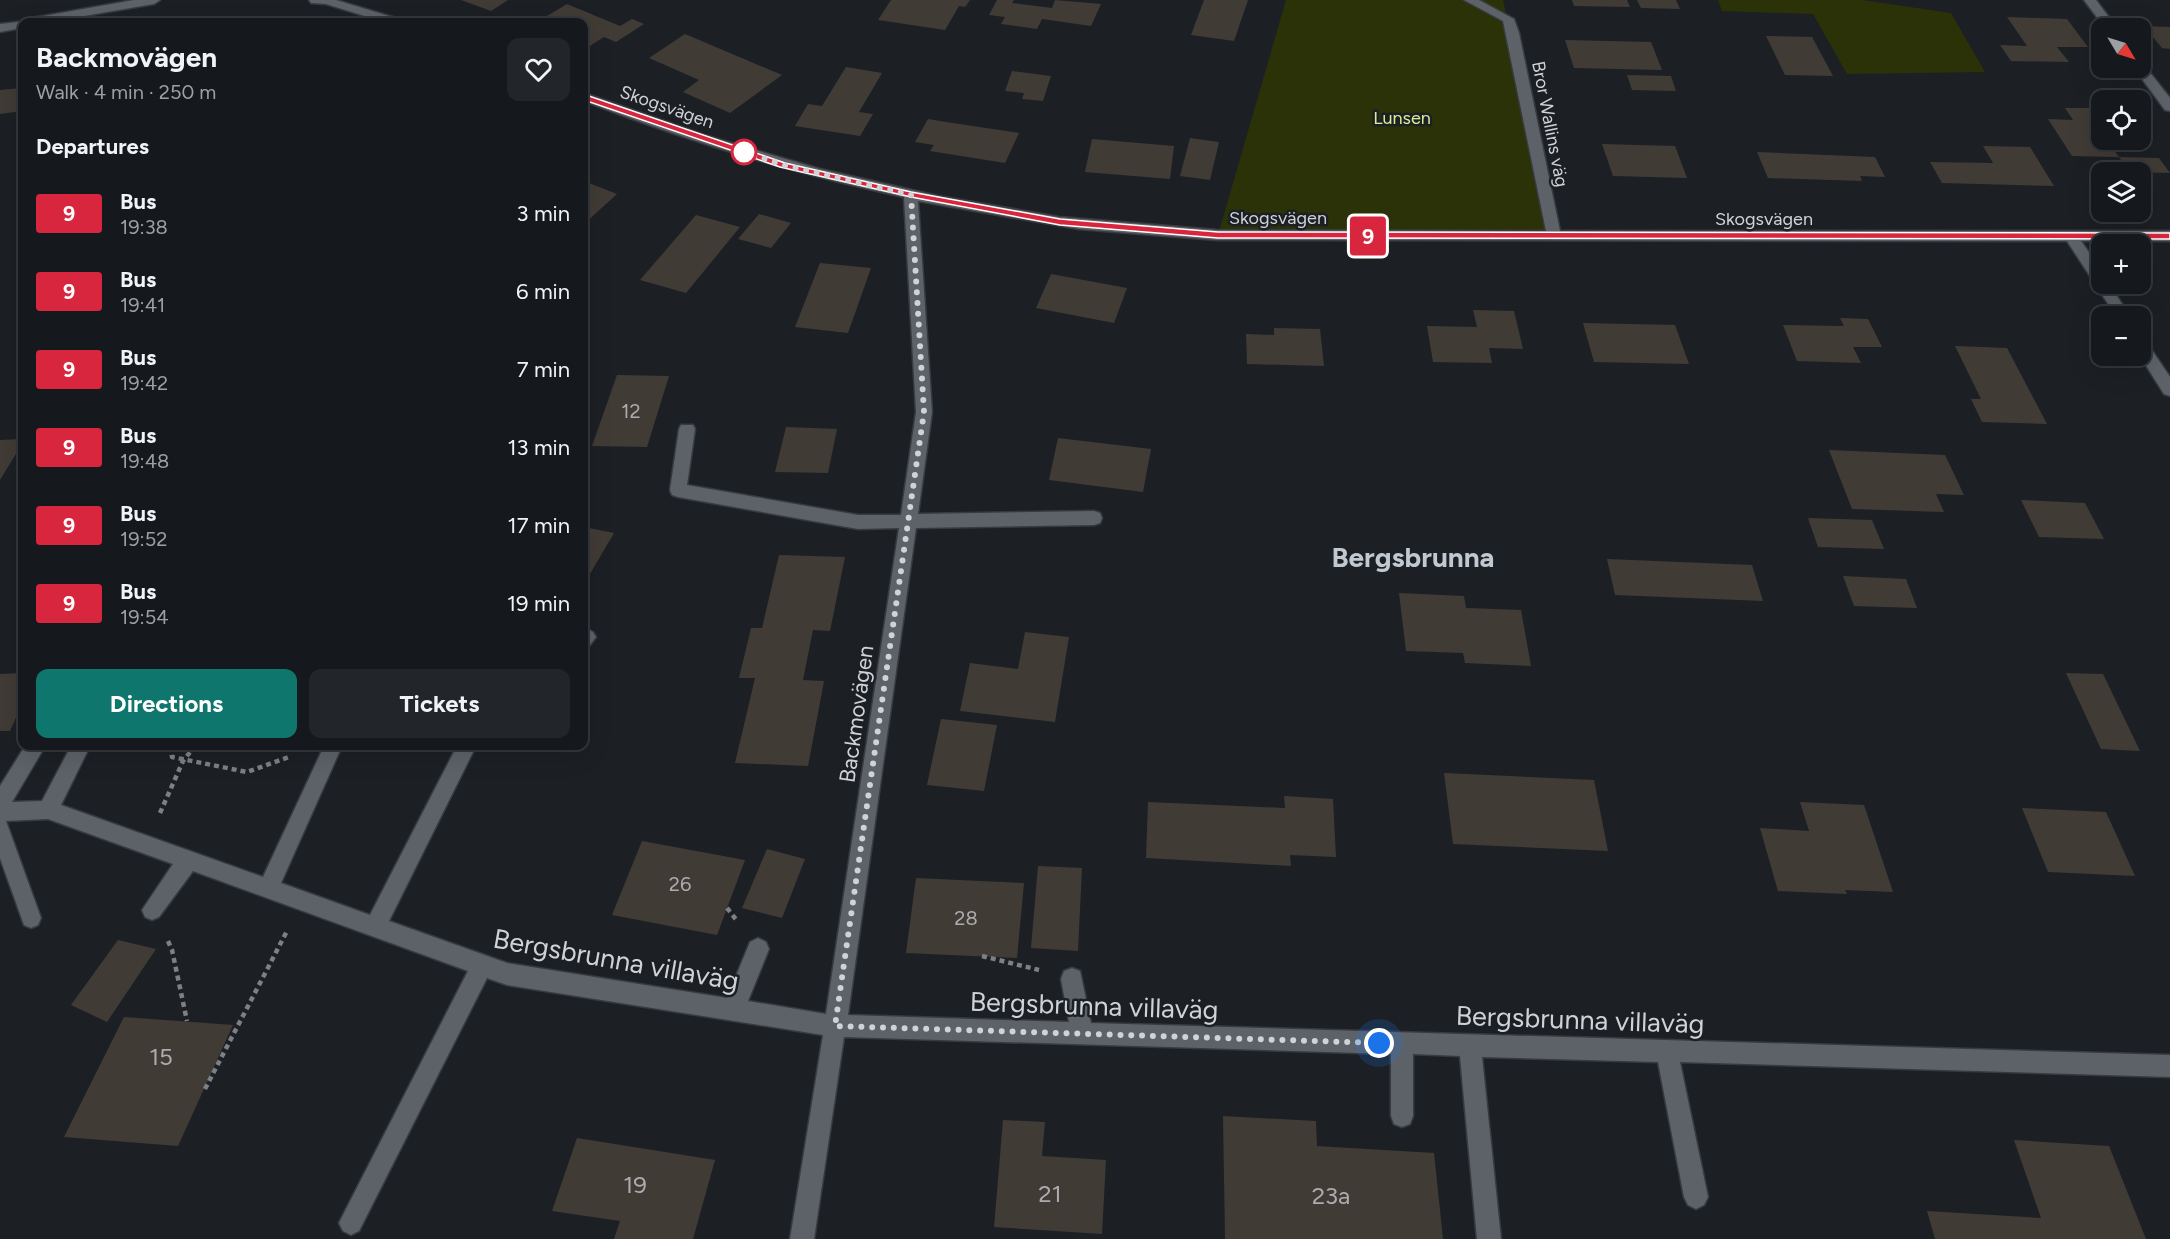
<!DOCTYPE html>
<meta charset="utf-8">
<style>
body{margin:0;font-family:Figtree,sans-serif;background:#222529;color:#f1f3f6;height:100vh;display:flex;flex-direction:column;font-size:22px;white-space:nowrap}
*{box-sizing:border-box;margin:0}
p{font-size:20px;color:#9da0a3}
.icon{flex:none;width:33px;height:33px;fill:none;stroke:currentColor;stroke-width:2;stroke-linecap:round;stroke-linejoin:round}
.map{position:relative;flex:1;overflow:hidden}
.panel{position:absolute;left:18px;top:18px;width:570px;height:732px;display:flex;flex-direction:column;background:#15181c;border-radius:12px;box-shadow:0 6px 24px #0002,0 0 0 2px #34373b}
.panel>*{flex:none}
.badge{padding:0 12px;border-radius:4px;font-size:21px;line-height:39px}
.needle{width:39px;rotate:128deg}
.fabs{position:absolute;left:2091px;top:18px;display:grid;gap:12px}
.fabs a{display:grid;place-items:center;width:60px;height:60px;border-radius:12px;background:#15181c;box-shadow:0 6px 24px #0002,0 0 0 2px #34373b;font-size:30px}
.you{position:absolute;width:30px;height:30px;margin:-15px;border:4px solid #fff;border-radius:50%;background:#1a73e8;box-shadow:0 0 0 9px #1a73e833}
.map>.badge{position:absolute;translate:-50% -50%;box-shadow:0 0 0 3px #fff}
h2{padding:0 18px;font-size:22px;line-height:54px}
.round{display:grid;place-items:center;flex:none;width:63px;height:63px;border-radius:12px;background:#222529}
.headline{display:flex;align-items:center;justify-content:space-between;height:102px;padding:0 18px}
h1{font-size:28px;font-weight:700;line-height:45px}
.cta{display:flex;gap:12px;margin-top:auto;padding:12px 18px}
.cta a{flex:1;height:69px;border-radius:12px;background:#0f766e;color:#fff;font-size:24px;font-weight:700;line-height:69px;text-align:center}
.cta a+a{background:#222529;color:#f1f3f6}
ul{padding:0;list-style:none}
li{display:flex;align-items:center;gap:18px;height:78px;padding:0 18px}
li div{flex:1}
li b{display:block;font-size:22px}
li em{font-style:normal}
li .badge{min-width:66px;font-weight:700;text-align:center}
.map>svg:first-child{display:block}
.green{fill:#2b3208}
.building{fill:#413b36}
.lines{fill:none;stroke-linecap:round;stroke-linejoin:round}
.minor-casing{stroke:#373a3e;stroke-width:3}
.path-far1{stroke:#7d8084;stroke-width:3;stroke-dasharray:3 2;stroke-linecap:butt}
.path{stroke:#7d8084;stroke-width:4.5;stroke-dasharray:5 4;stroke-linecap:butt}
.minor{fill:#5d6268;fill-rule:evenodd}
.line{fill:#d7263d;stroke:#fff;stroke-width:1.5}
.walk{stroke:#d0d2d6;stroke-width:6;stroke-dasharray:0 10.8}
.stop-dot{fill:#fff;stroke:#d7263d;stroke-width:3}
.labels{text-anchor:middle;stroke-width:5;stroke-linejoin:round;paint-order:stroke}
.far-street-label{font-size:18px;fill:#d0d2d6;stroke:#1c2025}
.far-park-label{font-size:18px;fill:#d9ee91;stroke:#1c2025}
.number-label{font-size:20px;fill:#acacae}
.street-label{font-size:22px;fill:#d0d2d6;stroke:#1c2025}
.near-number-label{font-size:24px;fill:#acacae}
.near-street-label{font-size:27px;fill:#d0d2d6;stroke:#1c2025}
.district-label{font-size:28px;font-weight:bold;fill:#c2c8cf;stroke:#1c2025}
</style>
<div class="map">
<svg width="2170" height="1239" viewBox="0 0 2170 1239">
<rect width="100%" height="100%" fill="#1c2025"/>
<g class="green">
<polygon points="1286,0 1503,0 1554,237 1218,235"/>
<polygon points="1718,0 1862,0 1951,13 1985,72 1847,74 1813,14 1722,11"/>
</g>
<g class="building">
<polygon points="461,0 508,0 491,11"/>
<polygon points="891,0 970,0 965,7 959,6 945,30 878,20"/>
<polygon points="997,0 1014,0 1012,3 1052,8 1055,0 1101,4 1091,26 1042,19 1037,29 1001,24 1005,17 989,15"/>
<polygon points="1204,0 1248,0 1234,41 1191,35"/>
<polygon points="1572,0 1627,0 1630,7 1574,6"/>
<polygon points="1637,0 1676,0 1680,9 1641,8"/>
<polygon points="567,4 620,26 632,19 644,24 616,42 604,37 585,49 584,22 537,22"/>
<polygon points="2007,17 2067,19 2088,47 2057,47 2069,62 2011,61 2000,45 2027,46"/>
<polygon points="2144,26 2170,27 2170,49 2162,48"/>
<polygon points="685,34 782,75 730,113 683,92 699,80 649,58"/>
<polygon points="1766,36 1812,37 1833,76 1785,75"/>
<polygon points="1565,40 1651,42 1662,70 1574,68"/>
<polygon points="846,67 882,73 859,112 873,114 860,136 795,126 808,104 822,106"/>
<polygon points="1012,71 1051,76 1043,101 1022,99 1024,93 1005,91"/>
<polygon points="1627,75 1671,76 1676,91 1632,90"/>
<polygon points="22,88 22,111 0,114 0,90"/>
<polygon points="2065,108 2102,108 2102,140 2106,140 2119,157 2072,156 2048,119 2073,120"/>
<polygon points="928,119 946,122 1019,133 1005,163 930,151 934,145 915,142"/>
<polygon points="1190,138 1219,142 1210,180 1180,176"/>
<polygon points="1092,139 1174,146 1170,179 1085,172"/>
<polygon points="1602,144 1675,146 1687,178 1613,176"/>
<polygon points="1983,146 2030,147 2054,186 1942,183 1930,162 1993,163"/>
<polygon points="1757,152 1875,157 1885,177 1860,176 1862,181 1768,178"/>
<polygon points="2119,157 2159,158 2170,173 2129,172"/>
<polygon points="584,181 617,194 584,224"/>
<polygon points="759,214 791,223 771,248 738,239"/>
<polygon points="696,215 740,227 686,293 640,280"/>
<polygon points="820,263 871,268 848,333 795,327"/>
<polygon points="1051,274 1127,288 1114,323 1036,308"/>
<polygon points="1473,310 1514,311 1523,349 1489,348 1492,363 1433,362 1427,326 1477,327"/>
<polygon points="1840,318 1868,319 1882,347 1853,347 1861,363 1797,361 1783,325 1844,326"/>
<polygon points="1583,323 1675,325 1689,364 1594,362"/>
<polygon points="1274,328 1320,329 1324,366 1247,364 1246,334 1274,335"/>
<polygon points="1955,346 2007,348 2047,424 1982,422 1971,399 1981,399"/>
<polygon points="617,375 669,376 647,447 592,446"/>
<polygon points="786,427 837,429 828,473 775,472"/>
<polygon points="1058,438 1151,449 1143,492 1049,480"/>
<polygon points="22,439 22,444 0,480 0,440"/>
<polygon points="1829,450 1945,455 1964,495 1936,494 1944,512 1852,509"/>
<polygon points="2021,500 2085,503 2104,539 2039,537"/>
<polygon points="1808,518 1872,520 1884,549 1818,547"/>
<polygon points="584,527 614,533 584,584"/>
<polygon points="779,555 845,557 830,631 813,630 803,680 824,681 808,766 735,763 755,678 739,678 751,628 762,628"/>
<polygon points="1607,559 1752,565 1763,601 1615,595"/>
<polygon points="1843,576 1906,579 1917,608 1854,606"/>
<polygon points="1399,593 1464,596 1466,608 1521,610 1531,666 1465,663 1463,653 1406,651"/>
<polygon points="1025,632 1069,637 1055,722 960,711 970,663 1018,669"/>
<polygon points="22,673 22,704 10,731 0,731 0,674"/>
<polygon points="2066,673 2103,674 2140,751 2101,749"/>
<polygon points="941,719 997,725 984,791 927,785"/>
<polygon points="1444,773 1594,780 1608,851 1453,844"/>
<polygon points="1284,796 1333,799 1336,857 1290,855 1291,866 1146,858 1148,802 1285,808"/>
<polygon points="1800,802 1864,805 1893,892 1845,890 1847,894 1778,891 1760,828 1809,831"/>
<polygon points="2022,808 2106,812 2135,876 2048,872"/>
<polygon points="642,841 745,860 717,935 612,915"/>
<polygon points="767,849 805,859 782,918 742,908"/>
<polygon points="1038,866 1082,868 1078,951 1031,948"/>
<polygon points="916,878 1024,883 1017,958 906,953"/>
<polygon points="118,940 156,949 107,1022 71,1005"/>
<polygon points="124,1017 233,1025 178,1146 64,1137"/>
<polygon points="1223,1116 1316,1121 1317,1146 1434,1153 1443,1239 1225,1239"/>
<polygon points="1003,1120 1045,1122 1042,1156 1106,1160 1102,1234 994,1227"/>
<polygon points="577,1138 715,1160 693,1239 614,1239 620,1221 552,1211"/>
<polygon points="2014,1140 2109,1146 2146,1239 1935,1239 1927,1211 2041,1218"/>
</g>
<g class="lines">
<g class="minor-casing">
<g id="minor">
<polygon points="134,0 160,0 154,4 49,22 22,22 22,28 0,32 0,24 26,21 32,18"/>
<polygon points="309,0 336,0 399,19 401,22 384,22 326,4 311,3"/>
<path d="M 1464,0 L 1479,0 L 1514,19 L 1519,33 L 1560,231 L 2170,231 L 2170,241 L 2081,241 L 2102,271 L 2102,284 L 2109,284 L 2130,316 L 2116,316 L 2067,241 L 1217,240 L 1079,229 L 918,201 L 932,412 L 918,514 L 1094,511 L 1100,513 L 1102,518 L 1100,523 L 1094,525 L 916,528 L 848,1015 L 1069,1022 L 1061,979 L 1064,971 L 1072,968 L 1080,971 L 1091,1023 L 2170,1055 L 2170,1077 L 1680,1062 L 1708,1197 L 1704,1205 L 1696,1209 L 1688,1205 L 1684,1197 L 1658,1062 L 1482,1057 L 1501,1239 L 1477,1239 L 1460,1056 L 1413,1054 L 1413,1116 L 1410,1124 L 1402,1127 L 1394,1124 L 1391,1116 L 1391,1054 L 844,1037 L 814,1239 L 790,1239 L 823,1035 L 507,985 L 487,978 L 359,1231 L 351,1235 L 343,1231 L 339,1223 L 343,1215 L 468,971 L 193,871 L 159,917 L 152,920 L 145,917 L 142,910 L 173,864 L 48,819 L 6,821 L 41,918 L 38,925 L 31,928 L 24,925 L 0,858 L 0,786 L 25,746 L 42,746 L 44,748 L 12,802 L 42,801 L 71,746 L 90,746 L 61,805 L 263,877 L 324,746 L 342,746 L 281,883 L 370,915 L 457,746 L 476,746 L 389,921 L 507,963 L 727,998 L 750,942 L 758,938 L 766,942 L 769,949 L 748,1001 L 826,1014 L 899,528 L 858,529 L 678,497 L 672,495 L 670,490 L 679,429 L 681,425 L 693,425 L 695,429 L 687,485 L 858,515 L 901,515 L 916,412 L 904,197 C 795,174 688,141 584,101 L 584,93 L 704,135 L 820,169 L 938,196 L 1059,217 L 1217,230 L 1546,231 L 1503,21 Z"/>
<polygon points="2084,0 2096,0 2117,28 2105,28"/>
<polygon points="2140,64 2144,65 2170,98 2170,111 2165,110 2134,68 2140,68"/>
<polygon points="2140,339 2145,340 2170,377 2170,396 2164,394 2140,356"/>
<polygon points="587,629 593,632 596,637 590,645 584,648 584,631"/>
</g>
</g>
<polyline class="path-far1" points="423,18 434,22"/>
<g class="path">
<polyline points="170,746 172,757 247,772 289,757"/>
<polyline points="160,813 183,761 195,746"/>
<polyline points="727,908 738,922"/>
<polyline points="168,941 172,950 187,1021"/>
<polyline points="982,956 1039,970"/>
<polyline points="205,1089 287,931"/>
</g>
<use href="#minor" class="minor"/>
</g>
<polygon class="line" points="581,95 586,95 785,163 911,192 1060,219 1218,232 2170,233 2170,239 1218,238 1060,225 911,197 780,167 581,99"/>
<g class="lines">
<polyline class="walk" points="744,152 783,165 911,195 924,412 835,1026 1379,1043"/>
</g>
<circle class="stop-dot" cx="744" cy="152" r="12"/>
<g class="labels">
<g class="far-street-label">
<text transform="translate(667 107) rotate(19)" y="6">Skogsvägen</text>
<text transform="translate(1550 124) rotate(79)" y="6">Bror Wallins väg</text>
<text x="1278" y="224">Skogsvägen</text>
<text x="1764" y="225">Skogsvägen</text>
</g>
<g class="far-park-label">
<text x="1402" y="124">Lunsen</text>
</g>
<g class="number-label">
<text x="631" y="418">12</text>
<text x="680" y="891">26</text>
<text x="966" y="925">28</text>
</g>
<g class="street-label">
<text transform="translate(856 714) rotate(-82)" y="8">Backmovägen</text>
</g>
<g class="near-number-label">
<text x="161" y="1065">15</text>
<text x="635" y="1193">19</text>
<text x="1050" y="1202">21</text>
<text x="1331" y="1204">23a</text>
</g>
<g class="near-street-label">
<text transform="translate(616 960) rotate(10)" y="9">Bergsbrunna villaväg</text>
<text transform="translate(1094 1006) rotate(2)" y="9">Bergsbrunna villaväg</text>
<text transform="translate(1580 1020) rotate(2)" y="9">Bergsbrunna villaväg</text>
</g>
<g class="district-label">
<text x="1413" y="567">Bergsbrunna</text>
</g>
</g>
</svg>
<div class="fabs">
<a><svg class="needle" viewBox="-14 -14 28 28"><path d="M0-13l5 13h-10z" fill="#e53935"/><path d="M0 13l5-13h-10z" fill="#9da0a3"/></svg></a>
<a><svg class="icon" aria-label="locate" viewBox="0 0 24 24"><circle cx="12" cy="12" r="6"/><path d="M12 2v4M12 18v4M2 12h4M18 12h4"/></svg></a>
<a><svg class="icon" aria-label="layers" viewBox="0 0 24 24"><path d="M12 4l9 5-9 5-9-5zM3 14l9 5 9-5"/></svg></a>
<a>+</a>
<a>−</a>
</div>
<div class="you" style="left:1379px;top:1043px"></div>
<b class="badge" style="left:1368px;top:236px;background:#d7263d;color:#fff">9</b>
<section class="panel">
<div class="headline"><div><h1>Backmovägen</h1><p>Walk · 4 min · 250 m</p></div><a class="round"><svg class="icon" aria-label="heart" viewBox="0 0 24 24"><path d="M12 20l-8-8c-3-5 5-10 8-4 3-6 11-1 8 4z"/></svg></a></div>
<h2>Departures</h2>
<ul>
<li><span class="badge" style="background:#d7263d;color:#fff">9</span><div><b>Bus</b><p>19:38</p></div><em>3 min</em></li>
<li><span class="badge" style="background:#d7263d;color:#fff">9</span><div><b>Bus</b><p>19:41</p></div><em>6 min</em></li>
<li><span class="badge" style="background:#d7263d;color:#fff">9</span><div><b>Bus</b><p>19:42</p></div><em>7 min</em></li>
<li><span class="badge" style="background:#d7263d;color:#fff">9</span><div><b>Bus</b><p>19:48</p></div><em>13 min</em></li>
<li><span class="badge" style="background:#d7263d;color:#fff">9</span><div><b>Bus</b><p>19:52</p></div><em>17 min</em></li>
<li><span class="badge" style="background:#d7263d;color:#fff">9</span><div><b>Bus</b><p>19:54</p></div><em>19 min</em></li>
</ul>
<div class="cta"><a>Directions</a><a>Tickets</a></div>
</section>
</div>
